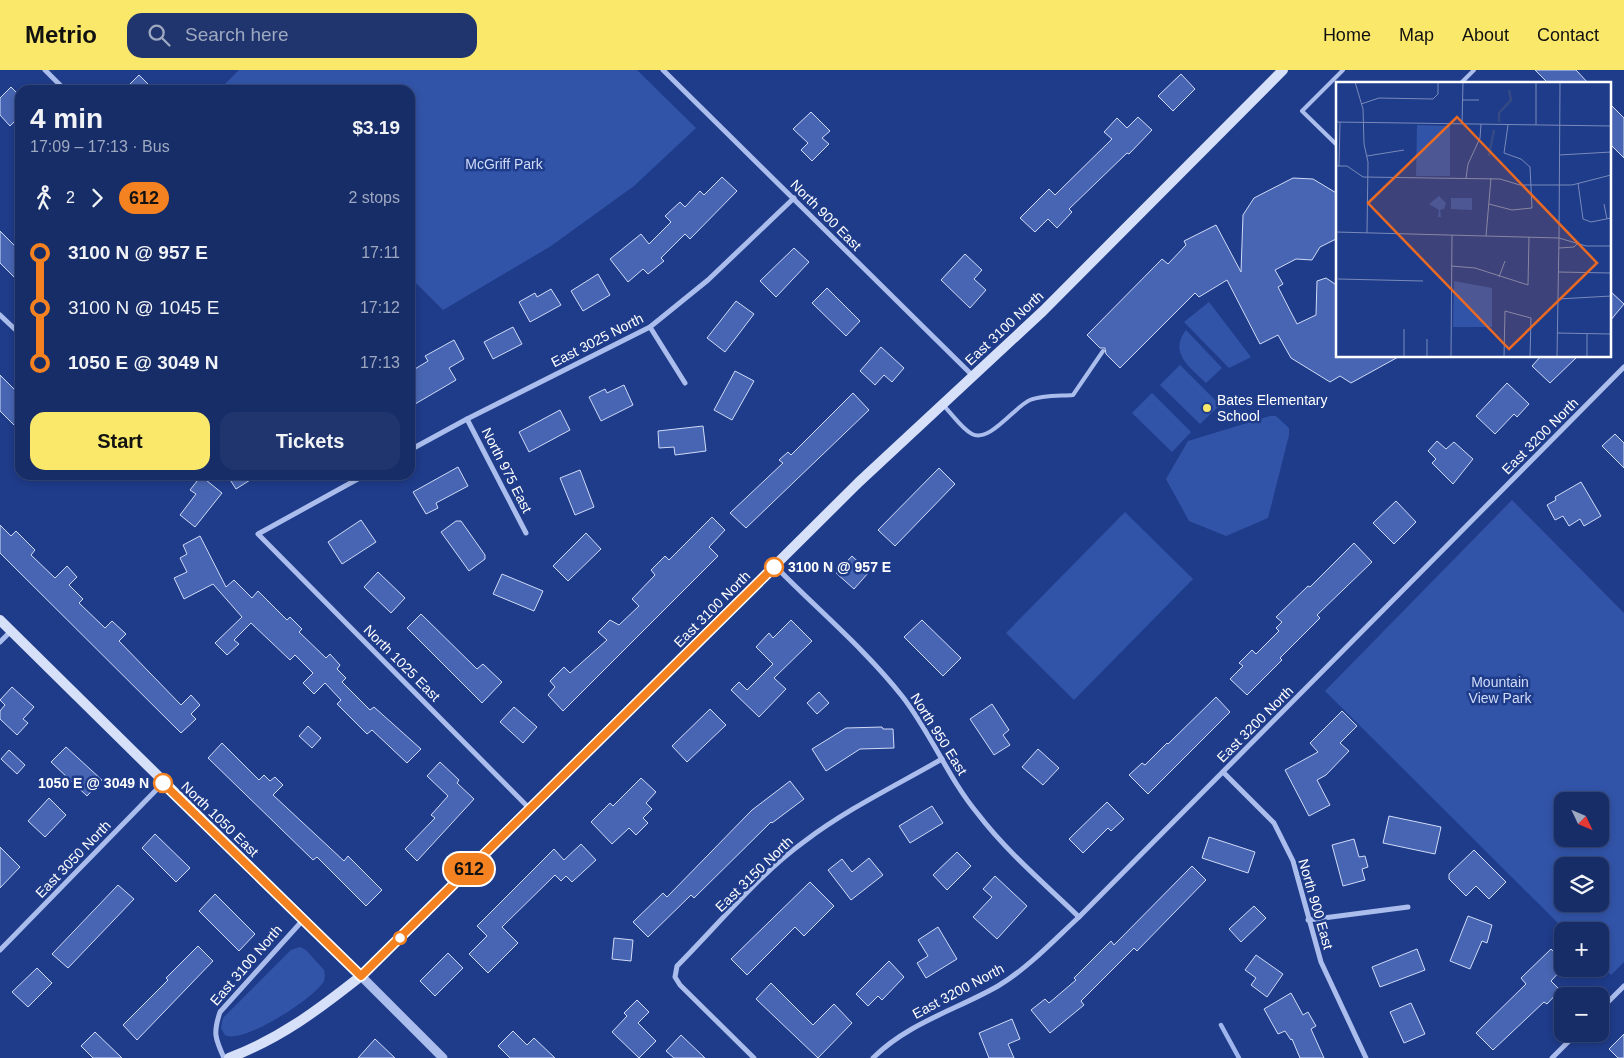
<!DOCTYPE html>
<meta charset="utf-8">
<style>
body{margin:0;font-family:Arial,sans-serif;background:#20356e;color:#f1f3f6;height:100vh;display:flex;flex-direction:column;font-size:19px;white-space:nowrap}
*{box-sizing:border-box;margin:0}
p{font-size:16px;color:#9ea8c0}
.icon{flex:none;width:28px;height:28px;fill:none;stroke:currentColor;stroke-width:2;stroke-linecap:round;stroke-linejoin:round}
.map{position:relative;flex:1;overflow:hidden}
.drawer{position:absolute;left:15px;top:15px;width:400px;height:395px;display:flex;flex-direction:column;background:#172d68;border-radius:15px;box-shadow:0 2px 8px #0003,0 0 0 1px #36497c}
.drawer>*{flex:none}
.badge{padding:0 10px;border-radius:16px;font-size:18px;line-height:32px}
.needle{width:32px;rotate:134deg}
.tools{position:absolute;left:1554px;top:722px;display:grid;gap:10px}
.tools a{display:grid;place-items:center;width:55px;height:55px;border-radius:10px;background:#172d68;box-shadow:0 2px 8px #0003,0 0 0 1px #36497c;font-size:25px}
.map>.badge{position:absolute;translate:-50% -50%;box-shadow:0 0 0 2px #fff}
.legs{display:flex;align-items:center;gap:8px;height:55px;padding:0 15px;font-size:16px}
.legs p{margin-inline-start:auto}
.summary{display:flex;align-items:center;justify-content:space-between;height:85px;padding:0 15px}
h1{font-size:28px;font-weight:700;line-height:38px}
.cta{display:flex;gap:10px;margin-top:auto;padding:10px 15px}
.cta a{flex:1;height:58px;border-radius:15px;background:#fae86a;color:#111;font-size:20px;font-weight:700;line-height:58px;text-align:center}
.cta a+a{background:#20356e;color:#f1f3f6}
ul{padding:0 15px;list-style:none}
li{display:flex;align-items:center;gap:18px;height:55px;font-size:19px}
li i{display:grid;place-items:center;width:8px;height:100%;margin:0 6px;background:currentColor}
li i::after{content:'';width:12px;height:12px;margin:-6px;border:4px solid;border-radius:50%;background:#172d68}
li p{margin-inline-start:auto}
li:first-child i{background:linear-gradient(#0000 50%,currentColor 0)}
li:last-child i{background:linear-gradient(currentColor 50%,#0000 0)}
header{display:flex;align-items:center;gap:30px;box-sizing:border-box;height:70px;padding:0 25px;background:#fae86a;color:#111}
header strong{font-size:24px}
nav{display:flex;gap:28px;margin-inline-start:auto;font-size:18px}
.search{width:350px;height:45px;background:#20356e;display:flex;align-items:center;gap:12px;box-sizing:border-box;padding:0 18px;border-radius:15px;color:#9ea8c0;font-size:19px}
.map>svg:first-child{display:block}
.green{fill:#3254a8;fill-rule:evenodd}
.lines{fill:none;stroke-linecap:round;stroke-linejoin:round}
.stream{stroke:#9eb6ed;stroke-width:4.5}
.building{fill:#4765b2;stroke:#d0dbf8}
.service{stroke:#abbdec;stroke-width:4}
.minor{stroke:#abbdec;stroke-width:5}
.tertiary{stroke:#abbdec;stroke-width:9}
.secondary{stroke:#d7e0f9;stroke-width:10}
.line-1-casing{stroke:#fff;stroke-width:11}
.line-1{stroke:#f58220;stroke-width:8}
.poi-dot{fill:#fae86a;stroke:#1f3c8a;stroke-width:2}
.stop-1-dot{fill:#fff;stroke:#f58220;stroke-width:2.5}
.labels{text-anchor:middle;stroke-width:5;stroke-linejoin:round;paint-order:stroke}
.park-label{font-size:14px;fill:#d0dbf8;stroke:#1f3c8a}
.street-label{font-size:14px;fill:#fff;stroke:#1f3c8a}
.poi-label{font-size:14px;fill:#fff;stroke:#1f3c8a;text-anchor:start}
.stop-label{font-size:14px;font-weight:bold;fill:#fff;stroke:#1f3c8a;text-anchor:start}
.inset-river{fill:none;stroke:#354a85;stroke-width:2.5}
.inset-road{fill:none;stroke:#798ab9;stroke-width:1}
.view{fill:#ea6a24;fill-opacity:0.15;stroke:#ea6a24;stroke-width:2.5}
.inset-edge{fill:none;stroke:#fff;stroke-width:2.5}
</style>
<header>
<strong>Metrio</strong>
<div class="search"><svg class="icon" aria-label="search" viewBox="0 0 24 24"><circle cx="10" cy="10" r="6"/><path d="M15 15l6 6"/></svg>Search here</div>
<nav><a>Home</a><a>Map</a><a>About</a><a>Contact</a></nav>
</header>
<div class="map">
<svg width="1624" height="988" viewBox="0 0 1624 988">
<rect width="100%" height="100%" fill="#1f3c8a"/>
<g class="green">
<polygon points="239,0 637,0 696,58 634,116 551,176 443,240 410,207 410,20 219,20"/>
<polygon points="1209,232 1251,287 1229,298 1184,252"/>
<path d="M 1186,260 L 1222,298 L 1206,313 C 1191,298 1168,283 1186,260 Z"/>
<polygon points="1180,295 1220,335 1200,354 1160,315"/>
<polygon points="1152,323 1191,362 1172,382 1132,343"/>
<polygon points="1270,346 1276,346 1289,358 1289,365 1268,448 1226,466 1189,451 1166,409 1188,371"/>
<path d="M 1512,430 L 1624,543 L 1624,892 L 1611,905 L 1600,895 L 1600,861 L 1566,861 L 1325,621 ZM 1562,731 L 1600,731 L 1600,769 L 1562,769 ZM 1562,796 L 1600,796 L 1600,834 L 1562,834 Z"/>
<polygon points="1125,442 1193,509 1074,630 1006,563"/>
<path d="M 300,877 L 306,880 L 324,900 C 325,904 325,907 324,911 C 315,928 242,975 225,965 L 221,958 L 223,948 L 291,880 Z"/>
</g>
<g class="lines">
<polyline class="stream" points="1221,955 1239,988"/>
</g>
<g class="building">
<polygon points="1535,0 1576,0 1589,14 1549,14"/>
<polygon points="1181,4 1195,19 1173,41 1158,26"/>
<polygon points="139,5 154,20 124,20"/>
<polygon points="11,17 20,26 20,46 10,56 0,45 0,28"/>
<polygon points="1610,34 1624,48 1624,88 1610,74"/>
<polygon points="811,42 830,61 822,68 829,74 812,91 801,80 808,73 793,59"/>
<polygon points="1138,47 1152,60 1129,84 1127,83 1069,139 1072,142 1057,158 1048,149 1035,162 1020,148 1049,119 1055,125 1112,69 1104,62 1117,48 1127,58"/>
<polygon points="722,107 737,121 690,169 685,164 661,188 664,191 648,204 643,199 628,212 610,189 641,164 649,174 671,152 665,146 680,132 685,137 700,121 704,125"/>
<polygon points="1293,108 1313,109 1338,124 1338,168 1320,177 1312,190 1296,189 1275,200 1283,214 1278,217 1297,254 1316,245 1317,211 1326,208 1338,216 1338,286 1400,286 1351,313 1340,306 1330,312 1291,288 1278,265 1260,274 1227,210 1199,227 1195,223 1120,298 1106,284 1105,278 1100,278 1087,265 1162,189 1168,194 1186,175 1184,171 1216,155 1241,202 1243,145 1254,128"/>
<polygon points="0,161 20,181 20,213 0,193"/>
<polygon points="794,178 809,192 776,227 760,211"/>
<polygon points="965,184 982,200 974,209 986,220 970,238 941,210"/>
<polygon points="598,204 610,225 583,241 571,221"/>
<polygon points="827,218 860,251 846,266 812,233"/>
<polygon points="551,219 561,235 530,252 519,232 535,223 537,227"/>
<polygon points="1610,221 1624,234 1610,251"/>
<polygon points="736,231 754,244 725,282 707,268"/>
<polygon points="513,257 522,274 493,289 484,272"/>
<polygon points="454,270 464,289 449,298 456,310 410,337 410,302 428,291 425,286"/>
<polygon points="881,277 904,298 892,312 884,305 875,315 860,301"/>
<polygon points="1541,286 1578,286 1550,313 1532,296"/>
<polygon points="735,301 754,311 732,350 714,340"/>
<polygon points="0,305 20,325 20,361 0,341"/>
<polygon points="1507,313 1529,334 1517,347 1514,344 1495,364 1476,346"/>
<polygon points="624,315 633,335 601,351 589,327 605,319 607,323"/>
<polygon points="853,323 869,340 746,458 730,443 783,393 779,390 788,382 791,385"/>
<polygon points="560,340 570,360 529,382 519,362"/>
<polygon points="703,356 706,381 675,385 674,377 659,378 658,361"/>
<polygon points="1615,364 1624,373 1624,398 1602,376"/>
<polygon points="1437,371 1446,379 1454,372 1473,389 1453,414 1432,393 1436,389 1428,381"/>
<polygon points="458,397 468,416 436,433 438,438 426,444 413,422"/>
<polygon points="939,398 955,414 895,476 878,460"/>
<polygon points="580,400 594,437 575,445 560,408"/>
<polygon points="227,405 258,405 236,419"/>
<polygon points="201,406 222,423 195,457 180,445 196,424 190,420"/>
<polygon points="1581,412 1601,446 1584,456 1580,449 1569,456 1563,446 1555,450 1547,435 1556,430 1555,427"/>
<polygon points="1396,431 1416,452 1394,474 1373,453"/>
<polygon points="712,447 725,460 709,477 718,486 563,641 548,625 555,617 550,611 564,597 570,603 607,570 598,562 610,550 619,555 639,536 632,529 655,505 651,500 665,486 669,490"/>
<polygon points="361,450 376,472 342,494 328,472"/>
<polygon points="456,451 461,451 485,485 485,489 469,501 441,462"/>
<polygon points="0,455 11,466 16,461 35,480 31,485 55,508 67,496 77,507 69,515 83,529 79,533 105,558 112,551 126,564 119,571 181,635 191,625 200,635 191,644 196,649 181,663 0,483"/>
<polygon points="586,463 601,479 568,511 553,496"/>
<polygon points="200,466 226,517 234,510 252,528 258,521 287,550 290,547 302,559 299,562 326,588 330,584 340,595 337,599 346,608 342,612 370,640 374,637 421,679 407,693 372,660 367,664 337,634 341,630 325,613 314,624 303,613 313,603 295,585 290,590 251,553 234,570 239,574 227,585 215,573 242,547 213,514 184,529 174,508 187,502 180,488 187,484 183,475"/>
<polygon points="1354,473 1372,492 1317,545 1320,548 1280,588 1282,590 1247,625 1230,609 1243,596 1239,593 1252,580 1256,584 1279,561 1276,558 1282,552 1276,547 1308,516 1310,517"/>
<polygon points="852,486 869,502 854,519 836,503"/>
<polygon points="378,502 405,528 391,543 364,517"/>
<polygon points="502,504 543,521 534,541 493,524"/>
<polygon points="421,544 477,599 483,594 502,612 482,633 407,558"/>
<polygon points="791,550 812,571 774,608 786,619 759,647 731,620 739,612 747,620 773,594 756,577 769,563 773,568"/>
<polygon points="922,550 961,588 943,606 904,567"/>
<polygon points="12,617 34,637 23,649 28,653 17,665 0,649 0,641 5,635 0,630"/>
<polygon points="819,622 829,633 817,644 807,633"/>
<polygon points="1216,627 1230,642 1148,724 1129,705 1142,693 1145,695 1167,673 1168,674"/>
<polygon points="992,634 1009,660 1003,665 1010,675 994,685 970,649"/>
<polygon points="514,637 537,657 523,673 500,652"/>
<polygon points="710,639 726,655 687,692 672,676"/>
<polygon points="1342,641 1357,656 1340,673 1349,681 1326,705 1317,710 1330,735 1309,746 1285,700 1318,682 1310,673"/>
<polygon points="308,656 321,668 312,678 299,666"/>
<polygon points="882,657 883,659 893,659 894,678 860,679 826,701 812,679 846,658"/>
<polygon points="222,673 259,710 264,705 270,711 275,707 283,715 273,725 344,791 348,786 382,820 366,836 317,787 313,790 208,688"/>
<polygon points="66,677 102,710 87,726 51,692"/>
<polygon points="1038,679 1059,698 1043,715 1022,697"/>
<polygon points="9,680 25,695 17,704 1,689"/>
<polygon points="440,692 459,710 457,713 474,729 417,791 405,779 435,748 431,745 448,726 427,706"/>
<polygon points="641,708 656,722 646,733 652,739 643,748 648,753 636,765 629,758 612,774 591,752 610,733 613,736"/>
<polygon points="790,711 804,729 772,753 771,752 694,828 691,825 648,867 633,852 663,823 667,827 752,740"/>
<polygon points="49,728 66,745 45,767 28,751"/>
<polygon points="1107,732 1124,749 1111,761 1108,758 1083,783 1069,769"/>
<polygon points="932,736 943,753 910,773 899,756"/>
<polygon points="1389,746 1441,757 1435,784 1383,773"/>
<polygon points="155,764 190,798 176,812 142,778"/>
<polygon points="1209,767 1255,782 1248,803 1202,788"/>
<polygon points="1354,769 1359,787 1365,786 1368,797 1362,799 1365,810 1343,816 1332,775"/>
<polygon points="581,774 596,790 572,812 566,806 561,811 555,805 502,857 518,873 488,903 469,884 487,866 477,856 554,779 564,790"/>
<polygon points="0,777 20,797 0,818"/>
<polygon points="1474,780 1506,812 1489,829 1476,816 1466,826 1449,809 1449,804"/>
<polygon points="957,782 971,796 947,820 933,805"/>
<polygon points="869,788 883,805 851,830 828,800 842,789 852,802"/>
<polygon points="1192,796 1206,810 1137,881 1134,878 1081,931 1084,935 1050,963 1031,940 1045,929 1049,933 1076,910 1074,908 1111,871 1114,875"/>
<polygon points="995,806 1027,836 997,869 973,847 992,827 983,819"/>
<polygon points="810,812 834,836 804,866 795,857 747,905 731,889"/>
<polygon points="118,815 134,829 68,898 52,884"/>
<polygon points="215,824 255,864 239,881 199,841"/>
<polygon points="1254,836 1266,848 1241,872 1229,859"/>
<polygon points="1468,846 1492,855 1487,873 1482,871 1470,899 1450,891"/>
<polygon points="938,857 957,889 926,908 917,893 928,886 918,870"/>
<polygon points="614,868 633,870 631,891 612,889"/>
<polygon points="198,876 213,891 137,970 123,955 168,910 166,908"/>
<polygon points="1417,879 1425,900 1380,917 1372,897"/>
<polygon points="1551,879 1562,890 1562,899 1551,911 1560,920 1547,934 1544,932 1493,980 1476,963 1526,914 1521,908"/>
<polygon points="448,883 463,898 435,926 420,911"/>
<polygon points="1256,885 1283,904 1267,927 1251,915 1256,908 1245,900"/>
<polygon points="889,891 904,907 882,930 878,926 868,936 856,924"/>
<polygon points="37,898 52,913 28,937 12,922"/>
<polygon points="771,913 813,955 834,934 852,953 818,988 756,929"/>
<polygon points="1291,923 1303,945 1308,942 1316,956 1311,959 1324,988 1300,988 1292,969 1291,970 1285,961 1278,964 1264,939"/>
<polygon points="637,930 649,942 638,953 656,971 639,988 612,962 627,946 624,943"/>
<polygon points="1411,933 1425,964 1404,973 1390,942"/>
<polygon points="1012,949 1020,969 1008,974 1014,988 989,988 979,963"/>
<polygon points="513,961 527,975 534,968 555,988 510,988 498,976"/>
<polygon points="95,962 122,988 93,988 81,976"/>
<polygon points="1624,964 1624,988 1618,988 1609,979"/>
<polygon points="681,965 705,988 674,988 666,981"/>
<polygon points="375,969 395,988 358,988"/>
</g>
<g class="lines">
<g class="service">
<polyline points="1460,14 1474,0"/>
<polyline points="1338,76 1302,41 1343,0"/>
<path d="M 944,336 C 952,344 962,359 972,364 C 990,373 1014,337 1030,330 C 1042,325 1060,326 1073,325 L 1103,281"/>
</g>
<g class="minor">
<polyline points="45,0 65,20"/>
<polyline points="663,0 973,306"/>
<polyline points="0,245 20,264"/>
<polyline points="650,257 685,313"/>
<polyline points="467,349 526,463"/>
<polyline points="410,380 467,349 650,257 708,210 794,128"/>
<polyline points="365,405 258,464 530,739"/>
<path d="M 775,496 C 817,539 865,579 902,626 C 931,663 948,708 978,744 C 1007,782 1045,814 1079,847"/>
<polyline points="0,572 11,561"/>
<polyline points="1223,702 1274,753 1293,791 1321,892 1366,988"/>
<polyline points="1308,850 1408,837"/>
<polyline points="0,880 163,713"/>
<polyline points="1600,940 1624,916"/>
<path d="M 224,988 C 215,968 213,963 220,942 L 303,850"/>
<path d="M 754,988 L 680,915 L 675,907 L 677,896 C 717,856 759,804 805,771 C 847,739 897,715 942,689"/>
<path d="M 873,988 C 908,953 956,940 998,916 C 1028,898 1053,871 1079,847 L 1624,297"/>
<polyline points="1552,988 1576,964"/>
</g>
<polyline class="tertiary" points="361,906 443,988"/>
<g class="secondary">
<polyline points="0,550 361,906"/>
<path d="M 229,988 C 281,968 318,940 361,906 L 859,412 L 1043,241 L 1283,0"/>
</g>
</g>
<g class="lines">
<g class="line-1-casing">
<polyline id="line-1" points="163,713 361,906 774,497"/>
</g>
<use href="#line-1" class="line-1"/>
</g>
<circle class="poi-dot" cx="1207" cy="338" r="5"/>
<g class="stop-1-dot">
<circle cx="774" cy="497" r="9"/>
<circle cx="163" cy="713" r="9"/>
<circle cx="400" cy="868" r="6"/>
</g>
<g class="labels">
<g class="park-label">
<text x="504" y="99">McGriff Park</text>
<text x="1500" y="617">Mountain<tspan x="1500" dy="16">View Park</tspan></text>
</g>
<g class="street-label">
<text transform="translate(826 145) rotate(45)" y="5">North 900 East</text>
<text transform="translate(1004 258) rotate(-43)" y="5">East 3100 North</text>
<text transform="translate(597 270) rotate(-27)" y="5">East 3025 North</text>
<text transform="translate(1540 366) rotate(-45)" y="5">East 3200 North</text>
<text transform="translate(507 400) rotate(63)" y="5">North 975 East</text>
<text transform="translate(712 539) rotate(-45)" y="5">East 3100 North</text>
<text transform="translate(402 593) rotate(45)" y="5">North 1025 East</text>
<text transform="translate(1255 654) rotate(-45)" y="5">East 3200 North</text>
<text transform="translate(939 664) rotate(58)" y="5">North 950 East</text>
<text transform="translate(220 749) rotate(44)" y="5">North 1050 East</text>
<text transform="translate(73 789) rotate(-46)" y="5">East 3050 North</text>
<text transform="translate(754 804) rotate(-44)" y="5">East 3150 North</text>
<text transform="translate(1316 834) rotate(74)" y="5">North 900 East</text>
<text transform="translate(246 895) rotate(-49)" y="5">East 3100 North</text>
<text transform="translate(958 921) rotate(-28)" y="5">East 3200 North</text>
</g>
<g class="poi-label">
<text x="1217" y="335">Bates Elementary<tspan x="1217" dy="16">School</tspan></text>
</g>
<g class="stop-label">
<text x="788" y="502">3100 N @ 957 E</text>
<text x="149" y="718" text-anchor="end">1050 E @ 3049 N</text>
</g>
</g>
<g transform="translate(1336 12)">
<rect width="275" height="275" fill="#1f3c8a"/>
<path d="M 81,43 L 114,44 L 114,94 L 80,94 ZM 103,114 L 110,121 L 108,127 L 104,128 L 105,135 L 102,135 L 103,128 L 93,122 ZM 115,116 L 136,116 L 136,128 L 115,127 ZM 118,199 L 156,206 L 156,245 L 117,245 Z" fill="#3254a8"/>
<path class="inset-river" d="M 163,40 L 163,31 L 175,18 L 173,8M 153,74 L 158,48"/>
<path class="inset-road" d="M 19,0 L 27,27 L 28,62 L 32,80 L 31,151M 126,18 L 143,18M 25,22 L 43,16 L 97,17 L 102,12 L 102,0M 0,40 L 275,44M 126,42 L 127,0M 200,43 L 200,0M 223,73 L 275,70M 31,74 L 68,68M 0,84 L 11,84 L 27,95 L 164,97 L 184,103 L 236,103 L 275,93M 3,84 L 4,40M 130,96 L 132,82 L 144,56 L 145,42M 242,101 L 247,137 L 255,140 L 275,136M 153,122 L 176,128 L 196,126 L 194,85 L 185,77 L 168,71 L 172,43M 268,122 L 271,137M 0,125 L 0,275M 0,150 L 223,156 L 250,164 L 275,164M 150,154 L 155,96M 223,156 L 224,0M 223,166 L 238,165 L 242,161M 115,184 L 139,186 L 192,203 L 193,155M 222,190 L 275,191M 163,195 L 169,179M 2,197 L 87,199M 222,217 L 275,214M 221,251 L 275,252M 68,275 L 68,247M 91,275 L 91,257M 115,275 L 116,153M 168,275 L 169,229 L 195,236 L 194,275M 221,275 L 223,156M 251,275 L 251,252"/>
<path class="view" d="M 121,35 L 261,181 L 173,267 L 32,121 Z"/>
<rect width="275" height="275" class="inset-edge"/>
</g>
</svg>
<div class="tools">
<a><svg class="needle" viewBox="-14 -14 28 28"><path d="M0-13l5 13h-10z" fill="#e53935"/><path d="M0 13l5-13h-10z" fill="#9ea8c0"/></svg></a>
<a><svg class="icon" aria-label="layers" viewBox="0 0 24 24"><path d="M12 4l9 5-9 5-9-5zM3 14l9 5 9-5"/></svg></a>
<a>+</a>
<a>−</a>
</div>
<b class="badge" style="left:469px;top:799px;background:#f58220;color:#111">612</b>
<section class="drawer">
<div class="summary"><div><h1>4 min</h1><p>17:09 – 17:13 · Bus</p></div><b>$3.19</b></div>
<div class="legs"><svg class="icon" aria-label="walk" viewBox="0 0 24 24"><circle cx="13" cy="4" r="2"/><path d="M13 8l-2 6 4 7M11 14l-3 7M7 12l3-4h3l4 4"/></svg>2<svg class="icon" aria-label="forward" viewBox="0 0 24 24"><path d="M9 5l7 7-7 7"/></svg><b class="badge" style="background:#f58220;color:#111">612</b><p>2 stops</p></div>
<ul>
<li><i style="color:#f58220"></i><b>3100 N @ 957 E</b><p>17:11</p></li>
<li><i style="color:#f58220"></i><span>3100 N @ 1045 E</span><p>17:12</p></li>
<li><i style="color:#f58220"></i><b>1050 E @ 3049 N</b><p>17:13</p></li>
</ul>
<div class="cta"><a>Start</a><a>Tickets</a></div>
</section>
</div>
